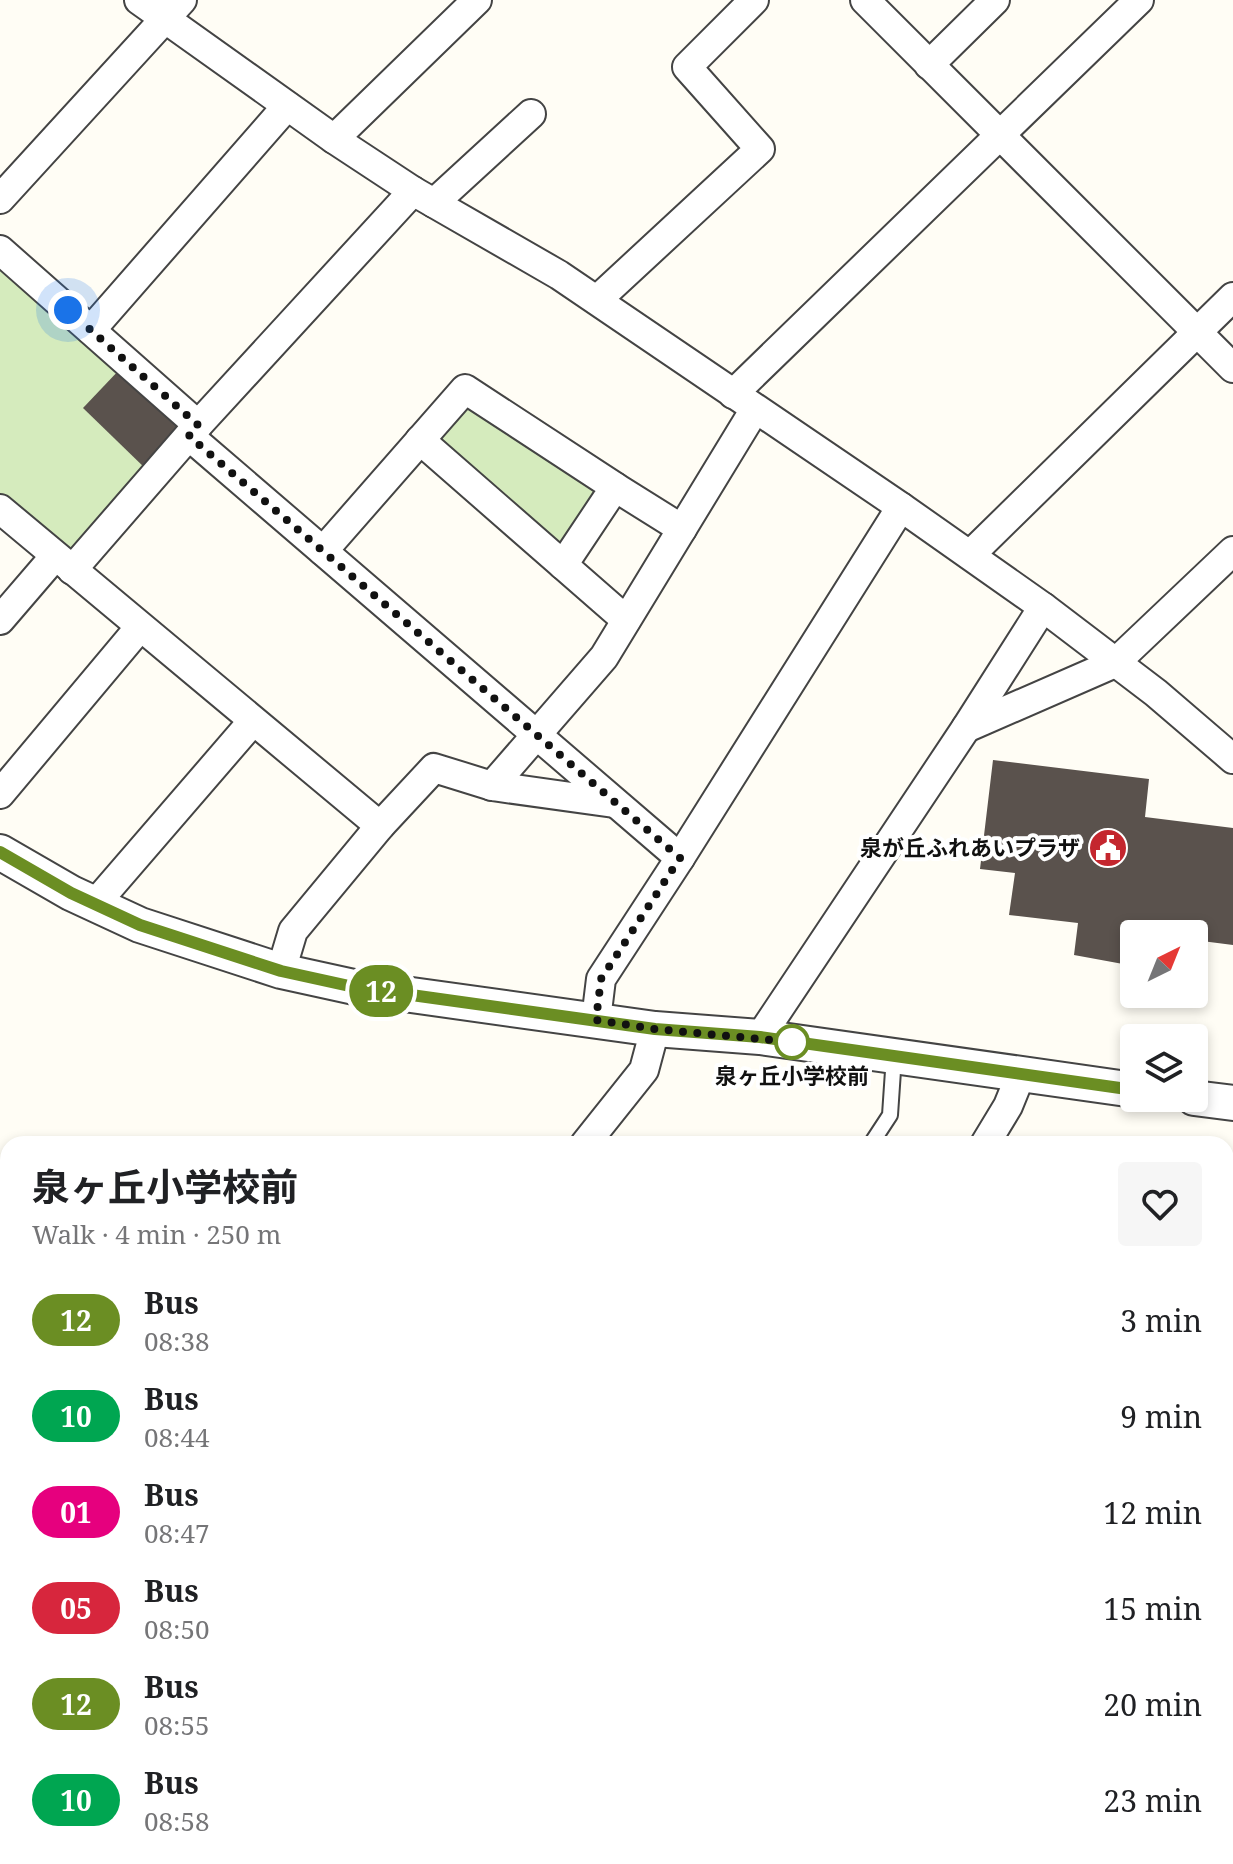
<!DOCTYPE html>
<meta charset="utf-8">
<style>
body{margin:0;font-family:"Noto Serif","Noto Sans JP",serif;background:#f6f6f6;color:#202124;height:100vh;display:flex;flex-direction:column;font-size:30px;white-space:nowrap}
*{box-sizing:border-box;margin:0}
p{font-size:26px;color:#757577}
.icon{flex:none;width:44px;height:44px;fill:none;stroke:currentColor;stroke-width:2;stroke-linecap:round;stroke-linejoin:round}
.map{position:relative;flex:1;overflow:hidden}
.panel{position:absolute;left:0px;top:1136px;width:1234px;height:728px;display:flex;flex-direction:column;background:#fff;border-radius:24px 24px 0 0;box-shadow:0 4px 12px #0003}
.panel>*{flex:none}
.badge{padding:0 16px;border-radius:26px;font-size:28px;line-height:52px}
.needle{width:52px;rotate:43deg}
.fabs{position:absolute;left:1120px;top:920px;display:grid;gap:16px}
.fabs a{display:grid;place-items:center;width:88px;height:88px;border-radius:8px;background:#fff;box-shadow:0 4px 12px #0003;font-size:40px}
.you{position:absolute;width:40px;height:40px;margin:-20px;border:6px solid #fff;border-radius:50%;background:#1a73e8;box-shadow:0 0 0 12px #1a73e833}
.map>.badge{position:absolute;translate:-50% -50%;box-shadow:0 0 0 4px #fff}
.round{display:grid;place-items:center;flex:none;width:84px;height:84px;border-radius:8px;background:#f6f6f6}
.head{display:flex;align-items:center;justify-content:space-between;height:136px;padding:0 32px}
h1{font-size:38px;font-weight:700;line-height:60px}
ul{padding:0;list-style:none}
li{display:flex;align-items:center;gap:24px;height:96px;padding:0 32px}
li div{flex:1}
li b{display:block;font-size:30px}
li em{font-style:normal}
li .badge{min-width:88px;font-weight:700;text-align:center}
.map>svg:first-child{display:block}
.green{fill:#d5ebbd}
.lines{fill:none;stroke-linecap:round;stroke-linejoin:round}
.stream{stroke:#3f96cf;stroke-width:10}
.building{fill:#5a524d}
.service-casing{stroke:#444;stroke-width:18}
.minor-casing{stroke:#444;stroke-width:32}
.tertiary-casing{stroke:#444;stroke-width:38}
.path{stroke:#333;stroke-width:5;stroke-dasharray:8 4;stroke-linecap:butt}
.service{stroke:#fff;stroke-width:14}
.minor{stroke:#fff;stroke-width:28}
.tertiary{stroke:#fff;stroke-width:34}
.line-casing{stroke:#fff;stroke-width:18}
.line{stroke:#6b8e23;stroke-width:12}
.walk{stroke:#111;stroke-width:8;stroke-dasharray:0 14.4}
.stop-dot{fill:#fff;stroke:#6b8e23;stroke-width:4}
.labels{text-anchor:middle;stroke-width:8;stroke-linejoin:round;paint-order:stroke}
.poi-label{font-size:22px;font-weight:bold;fill:#111;stroke:#fff;text-anchor:end}
.stop-label{font-size:22px;font-weight:bold;fill:#111;stroke:#fff}
</style>
<div class="map">
<svg width="1233" height="1864" viewBox="0 0 1233 1864">
<rect width="100%" height="100%" fill="#fffdf5"/>
<g class="green">
<polygon points="0,257 186,423 68,557 0,497"/>
<polygon points="466,400 605,490 561,553 431,439"/>
</g>
<g class="lines">
<g class="stream">
<polyline points="1226,1732 1233,1722"/>
<polyline points="1085,1864 1095,1856"/>
</g>
</g>
<g class="building">
<polygon points="121,368 186,431 148,471 83,408"/>
<polygon points="993,760 1149,779 1145,817 1233,828 1233,945 1194,940 1194,934 1129,933 1123,964 1074,955 1078,923 1009,915 1015,873 980,869"/>
<polygon points="1226,1389 1233,1396 1233,1452 1226,1458"/>
</g>
<g class="lines">
<g class="service-casing">
<polyline id="service" points="871,1144 890,1115 894,1056"/>
</g>
<g class="minor-casing">
<g id="minor">
<polyline points="139,0 334,139 413,191 559,275 901,507 1043,607 1156,693 1233,759"/>
<polyline points="865,0 1233,368"/>
<polyline points="929,65 995,0"/>
<polyline points="334,139 477,0"/>
<polyline points="0,199 182,0"/>
<polyline points="434,203 531,114"/>
<polyline points="0,250 198,425"/>
<polyline points="597,300 760,149 687,67 754,0"/>
<polyline points="91,330 287,106"/>
<polyline points="733,394 1139,0"/>
<polyline points="189,436 680,858"/>
<polyline points="420,440 626,620"/>
<polyline points="615,487 682,529"/>
<polyline points="0,509 380,826"/>
<polyline points="323,551 465,389 615,487 563,565"/>
<polyline points="970,555 1233,297"/>
<polyline points="72,570 198,425 413,191"/>
<polyline points="0,620 55,556"/>
<polyline points="966,728 1115,663 1233,551"/>
<polyline points="492,786 614,803"/>
<polyline points="0,794 140,627"/>
<polyline points="95,904 253,721"/>
<polyline points="281,971 293,931 380,826 434,768 492,786 604,657 755,409"/>
<polyline points="596,1020 601,979 680,858 901,507"/>
<polyline points="760,1037 966,728 1043,607"/>
<polyline points="585,1144 644,1070 655,1029"/>
<polyline points="985,1144 1008,1106 1021,1074"/>
<polyline points="1226,1310 1233,1304"/>
<polyline points="0,1331 8,1341"/>
<polyline points="1226,1497 1233,1505"/>
<polyline points="1226,1534 1233,1527"/>
<polyline points="0,1741 8,1746"/>
<polyline points="162,1856 165,1858"/>
<polyline points="546,1856 555,1864"/>
<polyline points="787,1856 796,1864"/>
<polyline points="8,1864 13,1856"/>
<polyline points="314,1864 321,1856"/>
<polyline points="730,1864 740,1856"/>
<polyline points="1013,1864 1027,1856"/>
</g>
</g>
<g class="tertiary-casing">
<g id="tertiary">
<polyline points="0,852 71,893 140,925 281,971 354,987 655,1029 760,1037 1134,1090"/>
<polyline points="1194,1098 1233,1103"/>
</g>
</g>
<g class="path">
<polyline points="1226,1612 1233,1615"/>
<polyline points="1226,1717 1233,1706"/>
<polyline points="1066,1864 1076,1856"/>
</g>
<use href="#service" class="service"/>
<use href="#minor" class="minor"/>
<use href="#tertiary" class="tertiary"/>
</g>
<g class="lines">
<g class="line-casing">
<polyline id="line" points="0,852 71,893 140,925 281,971 354,987 655,1029 760,1037 1134,1090"/>
</g>
<use href="#line" class="line"/>
<polyline class="walk" points="68,310 198,425 189,436 680,858 601,979 596,1020 655,1029 792,1042"/>
</g>
<defs>
<g id="civic-disc" transform="scale(2)"><circle r="9.5" fill="#c4262e" stroke="#fff"/><path d="M-.6-6.5H3V-4.5H.6V-3L4-1V1h2V6H-6V1h2V-1L-.6-3ZM-1.2 2.5V6h2.4V2.5Z" fill="#fff"/></g>
</defs>
<g fill-rule="evenodd">
<use href="#civic-disc" x="1108" y="848"/>
</g>
<circle class="stop-dot" cx="792" cy="1042" r="16"/>
<g class="labels">
<g class="poi-label">
<text x="1080" y="856">泉が丘ふれあいプラザ</text>
</g>
<g class="stop-label">
<text x="792" y="1084">泉ヶ丘小学校前</text>
</g>
</g>
</svg>
<div class="fabs">
<a><svg class="needle" viewBox="-14 -14 28 28"><path d="M0-13l5 13h-10z" fill="#e53935"/><path d="M0 13l5-13h-10z" fill="#757577"/></svg></a>
<a><svg class="icon" aria-label="layers" viewBox="0 0 24 24"><path d="M12 4l9 5-9 5-9-5zM3 14l9 5 9-5"/></svg></a>
</div>
<div class="you" style="left:68px;top:310px"></div>
<b class="badge" style="left:381px;top:991px;background:#6b8e23;color:#fff">12</b>
<section class="panel">
<div class="head"><div><h1>泉ヶ丘小学校前</h1><p>Walk · 4 min · 250 m</p></div><a class="round"><svg class="icon" aria-label="heart" viewBox="0 0 24 24"><path d="M12 20l-8-8c-3-5 5-10 8-4 3-6 11-1 8 4z"/></svg></a></div>
<ul>
<li><span class="badge" style="background:#6b8e23;color:#fff">12</span><div><b>Bus</b><p>08:38</p></div><em>3 min</em></li>
<li><span class="badge" style="background:#00a651;color:#fff">10</span><div><b>Bus</b><p>08:44</p></div><em>9 min</em></li>
<li><span class="badge" style="background:#e6007e;color:#fff">01</span><div><b>Bus</b><p>08:47</p></div><em>12 min</em></li>
<li><span class="badge" style="background:#d7263d;color:#fff">05</span><div><b>Bus</b><p>08:50</p></div><em>15 min</em></li>
<li><span class="badge" style="background:#6b8e23;color:#fff">12</span><div><b>Bus</b><p>08:55</p></div><em>20 min</em></li>
<li><span class="badge" style="background:#00a651;color:#fff">10</span><div><b>Bus</b><p>08:58</p></div><em>23 min</em></li>
</ul>
</section>
</div>
